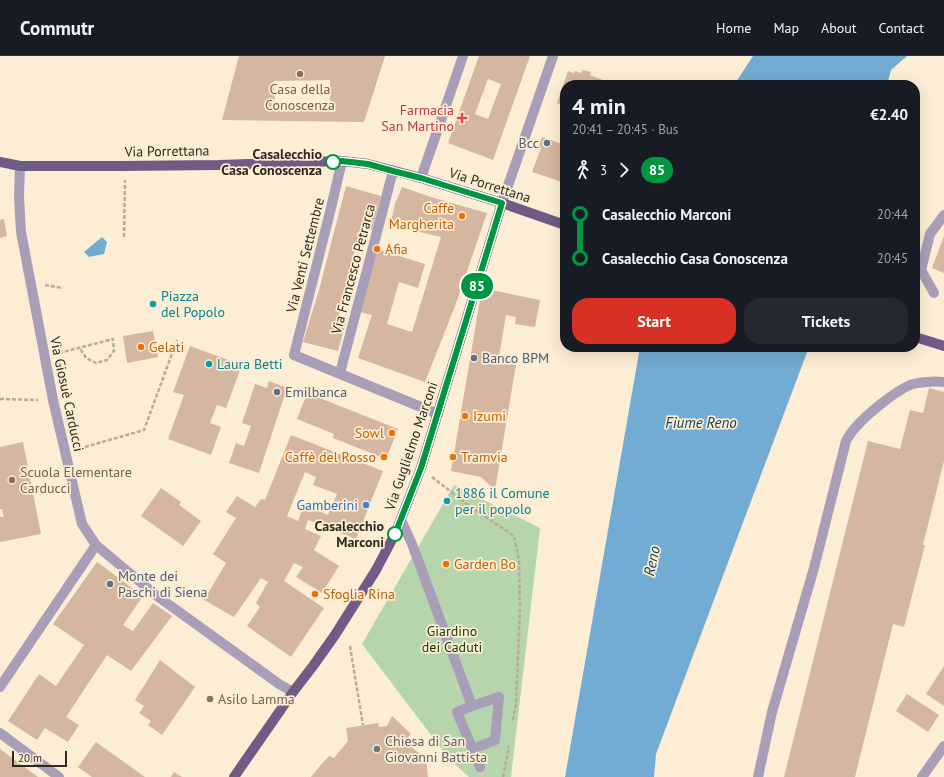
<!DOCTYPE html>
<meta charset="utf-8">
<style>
body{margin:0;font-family:"PT Sans",sans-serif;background:#242831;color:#f1f3f6;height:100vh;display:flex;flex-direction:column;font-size:15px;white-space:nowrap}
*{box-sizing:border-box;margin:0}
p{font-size:13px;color:#9ea1a6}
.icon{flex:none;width:22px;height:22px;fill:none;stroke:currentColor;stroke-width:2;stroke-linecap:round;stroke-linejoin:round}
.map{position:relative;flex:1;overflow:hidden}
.sheet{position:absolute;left:560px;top:24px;width:360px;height:272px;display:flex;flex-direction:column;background:#171b24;border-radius:16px;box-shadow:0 4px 16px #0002}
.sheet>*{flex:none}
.badge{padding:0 8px;border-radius:13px;font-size:14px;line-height:26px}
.scale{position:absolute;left:12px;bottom:10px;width:55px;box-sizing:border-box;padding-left:4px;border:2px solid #30291d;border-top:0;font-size:11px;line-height:14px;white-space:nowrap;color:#30291d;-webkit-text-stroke:3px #fceed4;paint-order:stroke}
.map>.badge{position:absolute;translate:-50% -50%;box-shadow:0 0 0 2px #fff}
.legs{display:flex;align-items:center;gap:6px;height:44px;padding:0 12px;font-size:13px}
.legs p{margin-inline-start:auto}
.head{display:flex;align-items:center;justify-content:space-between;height:68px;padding:0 12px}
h1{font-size:22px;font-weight:600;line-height:30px}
.cta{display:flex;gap:8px;margin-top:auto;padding:8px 12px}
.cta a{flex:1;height:46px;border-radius:16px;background:#d93025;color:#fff;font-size:16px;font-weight:600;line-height:46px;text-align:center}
.cta a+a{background:#242831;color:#f1f3f6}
ul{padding:0 12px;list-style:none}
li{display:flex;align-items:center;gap:14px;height:44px;font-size:15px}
li i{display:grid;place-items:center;width:6px;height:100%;margin:0 5px;background:currentColor}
li i::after{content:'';width:10px;height:10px;margin:-5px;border:3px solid;border-radius:50%;background:#171b24}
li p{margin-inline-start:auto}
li:first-child i{background:linear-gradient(#0000 50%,currentColor 0)}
li:last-child i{background:linear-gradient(currentColor 50%,#0000 0)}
header{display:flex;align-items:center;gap:24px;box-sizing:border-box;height:56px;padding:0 20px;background:#171b24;border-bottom:1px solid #363941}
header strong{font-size:19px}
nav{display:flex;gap:22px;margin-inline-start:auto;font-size:14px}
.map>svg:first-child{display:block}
.green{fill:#b6d5ad}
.water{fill:#72acd2}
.building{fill:#d5b6a0;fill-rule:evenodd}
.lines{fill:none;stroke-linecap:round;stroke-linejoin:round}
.path{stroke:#b7ac96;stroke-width:2.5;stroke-dasharray:4 2;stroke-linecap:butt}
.minor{stroke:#a89eb7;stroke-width:10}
.major{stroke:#6e5b86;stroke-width:10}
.line-1-casing{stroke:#fff;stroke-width:9}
.line-1{stroke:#009640;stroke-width:6}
.education-dot{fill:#8d6e63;stroke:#fceed4;stroke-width:1.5}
.health-dot{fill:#e0444e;stroke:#fceed4;stroke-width:1.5}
.service-dot{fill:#5c6f8a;stroke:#fceed4;stroke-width:1.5}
.stop-1-dot{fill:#fff;stroke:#009640;stroke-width:2}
.food-dot{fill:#e8710a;stroke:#fceed4;stroke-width:1.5}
.culture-dot{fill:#0f9aa8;stroke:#fceed4;stroke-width:1.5}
.shop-dot{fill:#3f7fe0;stroke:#fceed4;stroke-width:1.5}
.worship-dot{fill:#6b7280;stroke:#fceed4;stroke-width:1.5}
.labels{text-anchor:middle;stroke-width:3.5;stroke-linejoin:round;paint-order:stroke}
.education-label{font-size:14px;fill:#785e54;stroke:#fceed4;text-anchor:start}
.health-label{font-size:14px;fill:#be3a42;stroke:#fceed4;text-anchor:end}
.service-label{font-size:14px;fill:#4e5e75;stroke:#fceed4;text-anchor:start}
.street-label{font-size:14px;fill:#30291d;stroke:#fceed4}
.stop-label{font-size:14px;font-weight:bold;fill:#30291d;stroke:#fceed4;text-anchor:end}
.food-label{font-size:14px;fill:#c56008;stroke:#fceed4;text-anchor:start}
.culture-label{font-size:14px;fill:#0d838f;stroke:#fceed4;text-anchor:start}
.shop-label{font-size:14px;fill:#366cbe;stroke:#fceed4;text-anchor:end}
.park-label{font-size:14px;fill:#133905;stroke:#fceed4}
.worship-label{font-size:14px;fill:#5b616d;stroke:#fceed4;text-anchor:start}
.water-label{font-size:15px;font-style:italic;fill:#11405a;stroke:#fceed4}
</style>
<header>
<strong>Commutr</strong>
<nav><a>Home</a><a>Map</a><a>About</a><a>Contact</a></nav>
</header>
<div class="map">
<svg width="944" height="721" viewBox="0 0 944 721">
<rect width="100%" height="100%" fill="#fceed4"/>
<polygon class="green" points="454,429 540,472 511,721 469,721 450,704 362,588"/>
<g class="water">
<polygon points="753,0 907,0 891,14 887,29 734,29"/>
<polygon points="102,181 107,186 104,198 89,201 84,196"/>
<polygon points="640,291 809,291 656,698 654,721 565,721"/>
</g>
<g class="building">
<path d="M 239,0 L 385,0 L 364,66 L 222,64 ZM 330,24 L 330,54 L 275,55 L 274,25 Z"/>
<path d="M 479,0 L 530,0 L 493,104 L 448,87 ZM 488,23 L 501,28 L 488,63 L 475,58 Z"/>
<polygon points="583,14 591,16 590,19 615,29 616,26 624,29 565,29 565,50 557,47 568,15 574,17 575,15 581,17"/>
<polygon points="542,81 565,89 565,127 532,116 541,92 538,92"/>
<polygon points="346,130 381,140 372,174 361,171 338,260 347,262 338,295 303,286 319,234"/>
<polygon points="402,131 434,142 487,157 455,250 425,326 358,302 372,259 360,256 377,193 425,208 418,232 399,226 387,268 412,276 441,181 390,169 395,148"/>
<polygon points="4,163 7,180 0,182 0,164"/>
<polygon points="944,180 944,217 932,212"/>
<polygon points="482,232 540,244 535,271 515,268 516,261 506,259 498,306 516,309 495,434 481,421 451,415"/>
<polygon points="153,275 158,301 127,307 123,280"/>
<polygon points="190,290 242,309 226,352 217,349 210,367 221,371 211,399 168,383 184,339 173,336"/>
<polygon points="269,325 287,332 259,417 229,407 236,387 244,390 251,370 242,367 255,328 267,332"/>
<polygon points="929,332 944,336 944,405 923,489 925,489 904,571 893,568 855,721 784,721 868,385 900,393 910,354 923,357"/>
<polygon points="307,337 398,373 386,403 333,382 334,378 297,363"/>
<path d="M 291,379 L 383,415 L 356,483 L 308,464 L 305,473 L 321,480 L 314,494 L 339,510 L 322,537 L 296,521 L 303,511 L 294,507 L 284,525 L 324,552 L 291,601 L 247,570 L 260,551 L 256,547 L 268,526 L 261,522 L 234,561 L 204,544 L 226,507 L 213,498 L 236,462 L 226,456 L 237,440 L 255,451 L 261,443 L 265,444 ZM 305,416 L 316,421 L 313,429 L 337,438 L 328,459 L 304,449 L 298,465 L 287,460 Z"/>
<polygon points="23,386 41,478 0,486 0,461 4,461 2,453 0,453 0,391"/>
<polygon points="161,432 181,446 179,449 201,465 183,490 141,460"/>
<polygon points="97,506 143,540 123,569 133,575 153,547 172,560 131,615 107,599 66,661 79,669 68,686 45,672 37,684 8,665 39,618 56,630 84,589 53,568"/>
<polygon points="160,604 195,631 162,679 148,669 151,665 139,657 144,650 135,644"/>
<polygon points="944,610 944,650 926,638"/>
<polygon points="907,638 939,659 928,676 896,655"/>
<polygon points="392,660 411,678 404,686 426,702 428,721 311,721 320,710 329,700 334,702 348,685 346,672 378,667 379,671 387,670"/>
<polygon points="96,686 145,721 92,721 78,711"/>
<polygon points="0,693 38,721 0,721"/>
<polygon points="174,716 182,721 171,721"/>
</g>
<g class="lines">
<g class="path">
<polyline points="124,181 125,124"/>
<polyline points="45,229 63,232"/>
<polyline points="59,297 113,283 114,295 107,304 96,307 86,302 79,291"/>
<polyline points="0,343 38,344"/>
<polyline points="85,391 144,374 177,284"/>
<polyline points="432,421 468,449 514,480 519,504 520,552 516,649 512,667"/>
<polyline points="350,590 363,669"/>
<polyline points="503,721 509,690"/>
</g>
<g class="minor">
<polyline points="342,105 330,156 294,299 438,358"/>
<polyline points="20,110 19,141 21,176 53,344 82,468 96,489 157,540 279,628 293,636"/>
<polyline points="421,122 463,0"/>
<polyline points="502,147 553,0"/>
<polyline points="934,237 921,214 930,178 944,159"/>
<polyline points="340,317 393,115"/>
<polyline points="401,464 412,488 472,650 457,656 480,711"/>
<polyline points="0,631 96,489"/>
<polyline points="472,650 499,641 495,684 473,693"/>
<polyline points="0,677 59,721"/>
<path d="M 758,721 L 772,656 L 814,512 L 846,385 C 849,380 852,375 855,372 C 866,359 894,336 910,329 C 919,326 934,325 944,326"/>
<polyline points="922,721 944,690"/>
</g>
<g class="major">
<polyline points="0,106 20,110 120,110 219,109 342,105 368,108 421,122 502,147 565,169"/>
<polyline points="915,281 944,290"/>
<polyline points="234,721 293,636 313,610 335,579 376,514 395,478 421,412 502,147"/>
</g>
</g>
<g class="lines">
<g class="line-1-casing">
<polyline id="line-1" points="333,106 342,105 368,108 393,115 421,122 502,147 421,412 395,478"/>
</g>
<use href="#line-1" class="line-1"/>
</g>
<g class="education-dot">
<circle cx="300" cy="18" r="4"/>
<circle cx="12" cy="424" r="4"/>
<circle cx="210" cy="643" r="4"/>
</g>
<path class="health-dot" d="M460 56h4v4h4v4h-4v4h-4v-4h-4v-4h4z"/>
<g class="service-dot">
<circle cx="547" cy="87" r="4"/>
<circle cx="474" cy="302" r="4"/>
<circle cx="277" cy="336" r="4"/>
<circle cx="110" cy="528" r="4"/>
</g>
<g class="stop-1-dot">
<circle cx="333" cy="106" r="7"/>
<circle cx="395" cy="478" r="7"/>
</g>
<g class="food-dot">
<circle cx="462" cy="160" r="4"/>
<circle cx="377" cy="193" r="4"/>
<circle cx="141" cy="291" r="4"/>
<circle cx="465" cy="360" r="4"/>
<circle cx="392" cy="377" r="4"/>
<circle cx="384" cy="401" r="4"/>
<circle cx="453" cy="401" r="4"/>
<circle cx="446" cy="508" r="4"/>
<circle cx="315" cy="538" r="4"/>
</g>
<g class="culture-dot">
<circle cx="153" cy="248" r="4"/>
<circle cx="209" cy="308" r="4"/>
<circle cx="447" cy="445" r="4"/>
</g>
<circle class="shop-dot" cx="366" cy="449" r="4"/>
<circle class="worship-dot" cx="377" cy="693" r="4"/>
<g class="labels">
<g class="education-label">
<text x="300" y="38" text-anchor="middle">Casa della<tspan x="300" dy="16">Conoscenza</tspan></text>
<text x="20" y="421">Scuola Elementare<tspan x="20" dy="16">Carducci</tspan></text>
<text x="218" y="648">Asilo Lamma</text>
</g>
<g class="health-label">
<text x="454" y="59">Farmacia<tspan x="454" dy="16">San Martino</tspan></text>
</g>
<g class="service-label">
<text x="539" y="92" text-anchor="end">Bcc</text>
<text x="482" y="307">Banco BPM</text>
<text x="285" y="341">Emilbanca</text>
<text x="118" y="525">Monte dei<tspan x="118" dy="16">Paschi di Siena</tspan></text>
</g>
<g class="street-label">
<text transform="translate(167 95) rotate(-1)" y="5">Via Porrettana</text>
<text transform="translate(490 129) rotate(18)" y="5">Via Porrettana</text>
<text transform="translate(305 199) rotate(-76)" y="5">Via Venti Settembre</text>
<text transform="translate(353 213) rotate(-75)" y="5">Via Francesco Petrarca</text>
<text transform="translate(67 338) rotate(78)" y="5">Via Giosuè Carducci</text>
<text transform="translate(411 390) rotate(-71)" y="5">Via Guglielmo Marconi</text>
</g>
<g class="stop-label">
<text x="322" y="103">Casalecchio<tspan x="322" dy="16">Casa Conoscenza</tspan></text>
<text x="384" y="475">Casalecchio<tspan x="384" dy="16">Marconi</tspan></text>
</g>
<g class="food-label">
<text x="454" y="157" text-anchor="end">Caffe<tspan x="454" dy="16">Margherita</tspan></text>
<text x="385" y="198">Afia</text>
<text x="149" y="296">Gelati</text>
<text x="473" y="365">Izumi</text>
<text x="384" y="382" text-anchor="end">Sowl</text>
<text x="376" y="406" text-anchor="end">Caffè del Rosso</text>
<text x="461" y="406">Tramvia</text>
<text x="454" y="513">Garden Bo</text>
<text x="323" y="543">Sfoglia Rina</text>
</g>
<g class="culture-label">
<text x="161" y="245">Piazza<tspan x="161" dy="16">del Popolo</tspan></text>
<text x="217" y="313">Laura Betti</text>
<text x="455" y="442">1886 il Comune<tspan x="455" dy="16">per il popolo</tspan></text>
</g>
<g class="shop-label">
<text x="358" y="454">Gamberini</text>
</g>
<g class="park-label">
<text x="452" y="580">Giardino<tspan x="452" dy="16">dei Caduti</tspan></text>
</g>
<g class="worship-label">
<text x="385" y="690">Chiesa di San<tspan x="385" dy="16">Giovanni Battista</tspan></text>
</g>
<g class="water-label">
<text x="701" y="372">Fiume Reno</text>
<text transform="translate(652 505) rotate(-78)" y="5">Reno</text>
</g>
</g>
</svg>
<div class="scale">20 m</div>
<b class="badge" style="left:477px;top:230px;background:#009640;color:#fff">85</b>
<section class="sheet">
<div class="head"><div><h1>4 min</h1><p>20:41 – 20:45 · Bus</p></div><b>€2.40</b></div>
<div class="legs"><svg class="icon" aria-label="walk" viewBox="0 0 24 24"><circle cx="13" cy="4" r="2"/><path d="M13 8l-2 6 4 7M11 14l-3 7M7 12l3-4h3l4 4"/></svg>3<svg class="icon" aria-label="forward" viewBox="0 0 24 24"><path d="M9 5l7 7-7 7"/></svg><b class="badge" style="background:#009640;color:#fff">85</b></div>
<ul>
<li><i style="color:#009640"></i><b>Casalecchio Marconi</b><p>20:44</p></li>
<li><i style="color:#009640"></i><b>Casalecchio Casa Conoscenza</b><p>20:45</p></li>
</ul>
<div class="cta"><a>Start</a><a>Tickets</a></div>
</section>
</div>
